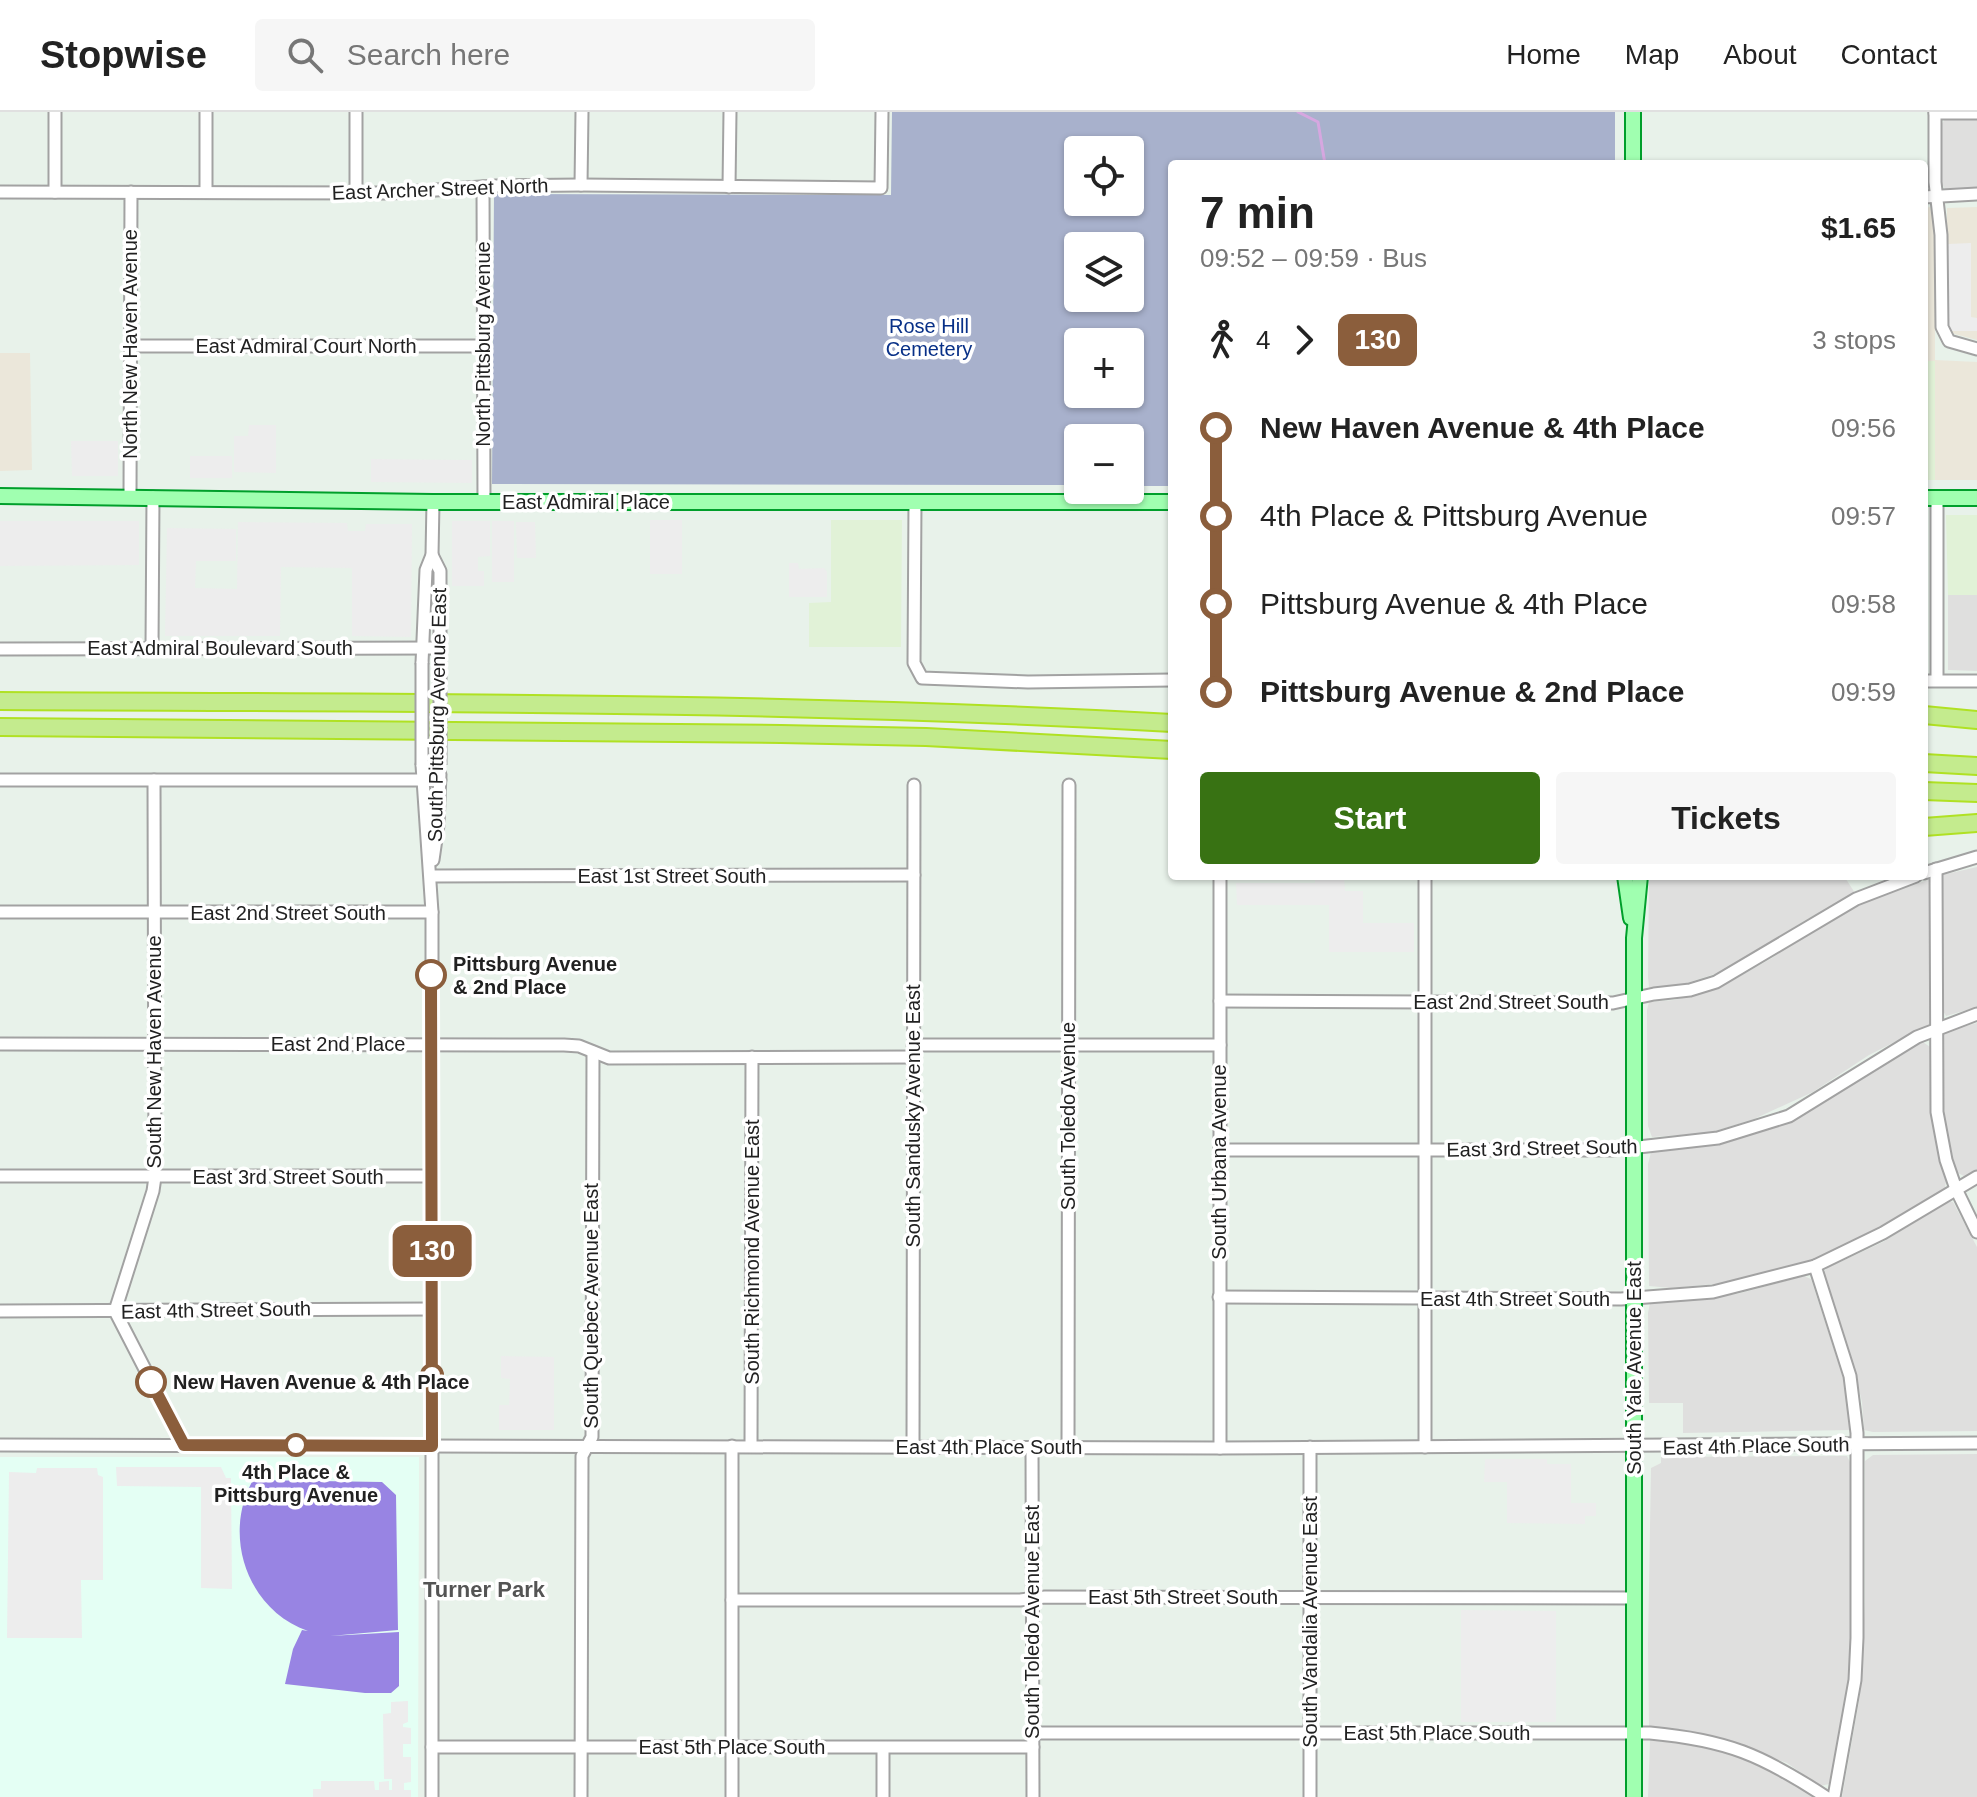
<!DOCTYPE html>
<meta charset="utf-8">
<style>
body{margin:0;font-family:Arial,sans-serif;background:#f6f6f6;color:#222;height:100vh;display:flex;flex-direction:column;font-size:30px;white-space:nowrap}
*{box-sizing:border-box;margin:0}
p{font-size:26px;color:#767676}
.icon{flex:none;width:44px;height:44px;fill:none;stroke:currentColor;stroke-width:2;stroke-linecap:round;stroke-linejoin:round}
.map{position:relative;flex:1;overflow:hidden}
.side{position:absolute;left:1168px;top:48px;width:760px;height:720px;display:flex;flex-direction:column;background:#fff;border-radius:8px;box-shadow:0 2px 6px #0004}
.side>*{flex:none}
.badge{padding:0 16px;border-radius:12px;font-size:28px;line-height:52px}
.fabs{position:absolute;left:1064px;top:24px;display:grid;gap:16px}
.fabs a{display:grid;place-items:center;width:80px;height:80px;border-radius:8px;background:#fff;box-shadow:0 2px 6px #0004;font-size:40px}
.map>.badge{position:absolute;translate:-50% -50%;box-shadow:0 0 0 4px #fff}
.legs{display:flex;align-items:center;gap:12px;height:88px;padding:0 32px;font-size:26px}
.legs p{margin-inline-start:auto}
.head{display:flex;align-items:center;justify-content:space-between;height:136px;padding:0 32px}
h1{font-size:44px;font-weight:700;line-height:60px}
.cta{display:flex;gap:16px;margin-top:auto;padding:16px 32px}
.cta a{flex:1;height:92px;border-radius:8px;background:#387213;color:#fff;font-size:32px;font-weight:700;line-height:92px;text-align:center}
.cta a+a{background:#f6f6f6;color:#222}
ul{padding:0 32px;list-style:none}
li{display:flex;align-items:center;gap:28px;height:88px;font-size:30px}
li i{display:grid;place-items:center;width:12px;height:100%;margin:0 10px;background:currentColor}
li i::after{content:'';width:20px;height:20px;margin:-10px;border:6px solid;border-radius:50%;background:#fff}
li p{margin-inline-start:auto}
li:first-child i{background:linear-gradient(#0000 50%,currentColor 0)}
li:last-child i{background:linear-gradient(currentColor 50%,#0000 0)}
header{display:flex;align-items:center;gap:48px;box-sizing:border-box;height:112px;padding:0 40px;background:#fff;border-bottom:2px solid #e0e0e0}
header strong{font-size:38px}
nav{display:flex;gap:44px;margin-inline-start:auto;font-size:28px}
.search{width:560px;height:72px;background:#f6f6f6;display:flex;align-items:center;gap:20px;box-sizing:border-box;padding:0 28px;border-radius:8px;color:#767676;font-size:30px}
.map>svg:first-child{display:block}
.residential{fill:#dfdfde}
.commercial{fill:#e1f2d7}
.industrial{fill:#ebe7da}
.education{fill:#e4fff4}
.cemetery{fill:#a8b1cc;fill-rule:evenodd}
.pitch{fill:#9884e3}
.parking{fill:#ededed}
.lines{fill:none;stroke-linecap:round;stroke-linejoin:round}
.stream{stroke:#d6a7e0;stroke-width:3}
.minor-casing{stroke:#a2a2a2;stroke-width:15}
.major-casing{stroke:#009f2b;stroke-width:18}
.highway-casing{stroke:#b0e123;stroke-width:20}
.minor{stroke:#fff;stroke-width:11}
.major{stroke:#a0ffb0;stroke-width:14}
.highway{stroke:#c4eb8e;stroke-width:16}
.minor-bridge-casing{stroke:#a2a2a2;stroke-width:15;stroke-linecap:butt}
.minor-bridge{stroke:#fff;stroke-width:11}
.line-1-casing{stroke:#fff;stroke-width:18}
.line-1{stroke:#8b5e3c;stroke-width:12}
.stop-1-dot{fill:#fff;stroke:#8b5e3c;stroke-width:4}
.labels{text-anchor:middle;stroke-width:7;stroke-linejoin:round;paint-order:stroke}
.street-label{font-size:20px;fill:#212121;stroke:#fff}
.park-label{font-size:20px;fill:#083087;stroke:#fff}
.stop-label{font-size:20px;font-weight:bold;fill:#212121;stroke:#fff;text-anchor:start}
.neighbourhood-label{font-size:22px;font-weight:bold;fill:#545454;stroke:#fff}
</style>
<header>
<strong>Stopwise</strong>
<div class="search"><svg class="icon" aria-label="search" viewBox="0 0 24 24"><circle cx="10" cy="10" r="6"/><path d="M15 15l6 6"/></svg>Search here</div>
<nav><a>Home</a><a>Map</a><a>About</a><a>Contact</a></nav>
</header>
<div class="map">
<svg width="1977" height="1685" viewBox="0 0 1977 1685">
<rect width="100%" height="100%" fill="#e8f2ea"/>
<g class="residential">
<polygon points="1950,6 1977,6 1977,77 1945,77 1941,70 1941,13 1945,7"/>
<polygon points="1948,483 1977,483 1977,559 1948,558"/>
<polygon points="1977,755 1977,895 1946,904 1942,897 1942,763"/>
<polygon points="1649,764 1844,764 1855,781 1804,809 1727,858 1678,874 1653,877 1649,875 1648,865"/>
<polygon points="1931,767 1930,912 1869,943 1813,980 1754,1007 1709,1021 1652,1025 1648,1014 1647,898 1649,890 1674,888 1721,875 1772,846 1811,818 1873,786"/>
<polygon points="1977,911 1977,1058 1964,1064 1956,1060 1945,1008 1942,966 1943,924 1947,919"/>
<polygon points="1923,930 1930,935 1933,1005 1946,1069 1945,1076 1886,1114 1813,1148 1769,1162 1725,1171 1671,1176 1649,1174 1648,1052 1651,1040 1720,1032 1768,1017 1815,996 1885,950"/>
<polygon points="1949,1089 1953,1090 1977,1135 1977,1319 1873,1320 1864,1318 1862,1290 1854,1257 1823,1161 1827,1156 1883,1130"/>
<polygon points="1804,1164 1811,1167 1846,1274 1850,1318 1683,1321 1683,1291 1649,1291 1648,1201 1650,1191 1737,1182"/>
<polygon points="1977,1342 1977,1685 1842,1685 1859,1589 1865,1491 1865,1349 1873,1343"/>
<polygon points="1843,1344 1847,1344 1852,1354 1854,1513 1849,1575 1831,1669 1829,1672 1820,1674 1787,1651 1694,1620 1649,1614 1648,1532 1651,1356 1661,1351 1661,1345"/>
<polygon points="1650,1628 1704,1634 1755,1649 1814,1685 1648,1685"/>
</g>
<g class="commercial">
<rect x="1924" y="249" width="11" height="119"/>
<polygon points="1946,403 1977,403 1977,483 1948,483"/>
<polygon points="831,408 902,408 901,535 809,535 809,491 831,490"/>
</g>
<g class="industrial">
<polygon points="1930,95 1935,120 1935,248 1977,250 1977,368 1935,368 1935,249 1924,249 1924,96"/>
<polygon points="1977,95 1977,228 1951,221 1947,213 1947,96"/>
<polygon points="0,241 30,241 32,358 0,359"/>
</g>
<polygon class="education" points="0,1345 419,1345 418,1685 0,1685"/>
<path class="cemetery" d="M 892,0 L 1615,0 L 1615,52 L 1172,52 L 1172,374 L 1130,374 L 1130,326 L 1078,326 L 1078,373 L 492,372 L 494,82 L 891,83 ZM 1078,38 L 1130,38 L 1130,90 L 1078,90 ZM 1078,134 L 1130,134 L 1130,186 L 1078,186 ZM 1078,230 L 1130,230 L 1130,282 L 1078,282 Z"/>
<path class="pitch" d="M 253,1368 L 382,1370 L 396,1383 L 398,1518 L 330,1524 L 399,1520 L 399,1574 L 391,1581 L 365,1581 L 285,1572 L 293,1537 L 302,1518 L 308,1519 C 247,1498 222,1423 253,1368 Z"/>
<g class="parking">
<polygon points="1971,131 1971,205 1977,206 1977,219 1952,219 1948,213 1948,132"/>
<polygon points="249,313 276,313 276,361 234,360 234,324 248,324"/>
<polygon points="71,329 118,329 118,364 72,364"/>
<rect x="190" y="344" width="42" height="22"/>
<polygon points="371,347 472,348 472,371 371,370"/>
<rect x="650" y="408" width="32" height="54"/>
<polygon points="0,409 139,409 139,453 0,454"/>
<polygon points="452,409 490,409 490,444 478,445 478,459 484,459 484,474 452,474"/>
<rect x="492" y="409" width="22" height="61"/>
<polygon points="238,410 347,411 348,419 365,419 366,412 412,412 411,525 352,524 352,456 281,455 280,524 165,524 167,416 236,417 236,449 196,449 195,476 237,477"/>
<polygon points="516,410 535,410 536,446 517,446"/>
<polygon points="789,451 798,451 799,457 824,456 827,460 827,485 789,485"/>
<polygon points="1315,764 1344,764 1345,779 1363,779 1363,811 1414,811 1414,840 1329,840 1329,793 1237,793 1236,771 1315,771"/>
<polygon points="501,1244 554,1245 554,1318 499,1318 499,1293 509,1293 510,1267 501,1266"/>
<polygon points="1485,1347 1547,1347 1547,1352 1571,1352 1571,1391 1596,1391 1596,1404 1585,1404 1585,1412 1507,1411 1507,1370 1484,1370"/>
<polygon points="116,1355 221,1355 226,1366 231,1366 232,1477 201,1476 201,1375 117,1374"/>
<polygon points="37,1356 97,1356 98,1363 103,1365 103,1468 81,1468 82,1526 7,1526 9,1360 36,1361"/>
<polygon points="1461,1498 1556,1499 1556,1610 1461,1610"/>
<polygon points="408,1589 408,1610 403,1612 403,1615 411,1616 411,1632 403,1632 403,1645 411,1645 411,1670 404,1671 404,1678 411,1678 411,1685 313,1685 313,1677 321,1677 321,1669 374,1669 375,1678 379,1678 379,1670 389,1669 389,1678 392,1678 392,1667 384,1667 383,1602 391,1601 391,1590"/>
</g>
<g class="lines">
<polyline class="stream" points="1298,0 1318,10 1325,52"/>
<g class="minor-casing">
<g id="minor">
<polyline points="1935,0 1935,70 1941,123 1942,215 1949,229 1977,237"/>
<polyline points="1935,1 1977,1"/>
<polyline points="581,73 582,0"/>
<polyline points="483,75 484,390"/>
<polyline points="729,75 730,0"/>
<polyline points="0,80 391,81 496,74 581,73 881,76 882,0"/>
<polyline points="55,80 55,0"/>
<polyline points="206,80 206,0"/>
<polyline points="356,80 356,0"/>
<polyline points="1924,85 1977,82"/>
<polyline points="130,234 483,234"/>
<polyline points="130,384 131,80"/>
<polyline points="915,390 914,551 922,566 1028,570 1172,568"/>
<polyline points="432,443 440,459 440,551"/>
<polyline points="152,536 153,385"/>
<polyline points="0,537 440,536"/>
<polyline points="422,551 426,458 432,443 433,390"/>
<polyline points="1937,568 1937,386"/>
<polyline points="1924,569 1977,569"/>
<polyline points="422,653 432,800 432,1685"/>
<polyline points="0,668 440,668"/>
<polyline points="154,668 155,1065 153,1079 115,1199 184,1333"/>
<polyline points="433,748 438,713 440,662"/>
<polyline points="1936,757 1937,1000 1946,1048 1956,1077 1977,1120"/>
<polyline points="1924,761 1977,745"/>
<polyline points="431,764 914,763"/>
<polyline points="0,800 432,800"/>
<polyline points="1220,889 1613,891 1654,882 1690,878 1716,870 1856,787 1916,764"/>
<polyline points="0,932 564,933 579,934 609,946 913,945"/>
<polyline points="913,933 1220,933"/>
<polyline points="1220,1038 1612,1038 1718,1026 1789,1004 1917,925 1977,902"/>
<polyline points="0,1064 432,1064"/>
<polyline points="1815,1154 1850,1264 1857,1321 1857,1526 1855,1568 1834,1685"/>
<polyline points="1219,1185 1621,1187 1713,1180 1815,1154 1883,1121 1977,1065"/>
<polyline points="0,1199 432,1197"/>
<polyline points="0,1333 1220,1336 1977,1331"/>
<polyline points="732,1334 732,1685"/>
<polyline points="751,1334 752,945"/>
<polyline points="913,1334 914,673"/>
<polyline points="1032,1335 1033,1685"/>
<polyline points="1068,1335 1069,673"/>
<polyline points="1310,1335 1310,1685"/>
<polyline points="1425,1335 1425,764"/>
<polyline points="1220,1336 1220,764"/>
<polyline points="732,1488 1020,1488 1045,1485 1634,1486"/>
<path d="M 1033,1621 L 1650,1621 C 1727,1628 1762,1643 1826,1685"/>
<polyline points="432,1635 1033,1635"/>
<polyline points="883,1636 883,1685"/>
<polyline points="581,1685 582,1344 592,1325 593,940"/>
</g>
</g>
<g class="major-casing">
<g id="major">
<polyline points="1633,0 1633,52"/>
<polyline points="0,384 433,390 1172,390"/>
<polyline points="1924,386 1977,386"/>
<polyline points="1625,764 1631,806"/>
<polyline points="1634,1685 1634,826 1640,764"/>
</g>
</g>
<g class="highway-casing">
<g id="highway">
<path d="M 0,589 C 391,591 782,589 1172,611"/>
<polyline points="1924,603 1977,608"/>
<polyline points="0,615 781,622 926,625 1172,638"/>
<polyline points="1924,651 1977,654"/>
<polyline points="1924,679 1977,681"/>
<polyline points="1924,715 1977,711"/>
</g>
</g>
<use href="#minor" class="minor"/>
<use href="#major" class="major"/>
<use href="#highway" class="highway"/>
<g class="minor-bridge-casing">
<g id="minor-bridge">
<polyline points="422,551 422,653"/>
<polyline points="440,653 440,551"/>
</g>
</g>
<use href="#minor-bridge" class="minor-bridge"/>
</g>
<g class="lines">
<g class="line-1-casing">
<polyline id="line-1" points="151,1270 184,1333 432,1334 431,863"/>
</g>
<use href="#line-1" class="line-1"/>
</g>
<g class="stop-1-dot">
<circle cx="431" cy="863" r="14"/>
<circle cx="432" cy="1263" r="10"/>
<circle cx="151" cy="1270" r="14"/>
<circle cx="296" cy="1333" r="10"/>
</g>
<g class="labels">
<g class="street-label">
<text transform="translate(440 77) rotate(-2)" y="7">East Archer Street North</text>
<text transform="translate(130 232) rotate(-90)" y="7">North New Haven Avenue</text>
<text transform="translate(483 232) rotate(-90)" y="7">North Pittsburg Avenue</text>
<text x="306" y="241">East Admiral Court North</text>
<text x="586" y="397">East Admiral Place</text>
<text x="220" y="543">East Admiral Boulevard South</text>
<text transform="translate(437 603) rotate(-89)" y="7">South Pittsburg Avenue East</text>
<text x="672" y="771">East 1st Street South</text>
<text x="288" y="808">East 2nd Street South</text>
<text x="1511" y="897">East 2nd Street South</text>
<text x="338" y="939">East 2nd Place</text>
<text transform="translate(154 940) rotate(-90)" y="7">South New Haven Avenue</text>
<text transform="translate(913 1004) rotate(-90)" y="7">South Sandusky Avenue East</text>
<text transform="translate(1068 1004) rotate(-90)" y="7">South Toledo Avenue</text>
<text transform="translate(1542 1036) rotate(-1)" y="7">East 3rd Street South</text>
<text transform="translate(1219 1050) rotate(-90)" y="7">South Urbana Avenue</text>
<text x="288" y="1072">East 3rd Street South</text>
<text transform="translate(752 1140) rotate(-90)" y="7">South Richmond Avenue East</text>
<text x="1515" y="1194">East 4th Street South</text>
<text transform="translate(591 1194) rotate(-90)" y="7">South Quebec Avenue East</text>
<text transform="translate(216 1198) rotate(-1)" y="7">East 4th Street South</text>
<text transform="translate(1634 1256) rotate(-90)" y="7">South Yale Avenue East</text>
<text transform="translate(1756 1334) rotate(-1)" y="7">East 4th Place South</text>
<text x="989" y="1342">East 4th Place South</text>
<text x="1183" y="1492">East 5th Street South</text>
<text transform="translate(1032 1510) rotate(-90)" y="7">South Toledo Avenue East</text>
<text transform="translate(1310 1510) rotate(-90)" y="7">South Vandalia Avenue East</text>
<text x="1437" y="1628">East 5th Place South</text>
<text x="732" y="1642">East 5th Place South</text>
</g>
<g class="park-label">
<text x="929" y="221">Rose Hill<tspan x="929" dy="23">Cemetery</tspan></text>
</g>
<g class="stop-label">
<text x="453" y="859">Pittsburg Avenue<tspan x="453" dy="23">&amp; 2nd Place</tspan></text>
<text x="173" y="1277">New Haven Avenue &amp; 4th Place</text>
<text x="296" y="1367" text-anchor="middle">4th Place &amp;<tspan x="296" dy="23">Pittsburg Avenue</tspan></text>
</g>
<g class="neighbourhood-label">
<text x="484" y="1485">Turner Park</text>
</g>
</g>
</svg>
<div class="fabs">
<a><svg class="icon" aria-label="locate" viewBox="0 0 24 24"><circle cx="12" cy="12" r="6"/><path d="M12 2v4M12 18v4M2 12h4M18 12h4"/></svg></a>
<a><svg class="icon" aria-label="layers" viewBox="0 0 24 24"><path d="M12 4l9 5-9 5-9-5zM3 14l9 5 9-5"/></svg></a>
<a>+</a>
<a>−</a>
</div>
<b class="badge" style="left:432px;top:1139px;background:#8b5e3c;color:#fff">130</b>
<section class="side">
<div class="head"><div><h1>7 min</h1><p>09:52 – 09:59 · Bus</p></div><b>$1.65</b></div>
<div class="legs"><svg class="icon" aria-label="walk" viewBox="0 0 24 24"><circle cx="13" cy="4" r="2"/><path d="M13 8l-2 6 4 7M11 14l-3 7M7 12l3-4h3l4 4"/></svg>4<svg class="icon" aria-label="forward" viewBox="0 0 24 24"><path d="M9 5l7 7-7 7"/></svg><b class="badge" style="background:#8b5e3c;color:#fff">130</b><p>3 stops</p></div>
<ul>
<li><i style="color:#8b5e3c"></i><b>New Haven Avenue &amp; 4th Place</b><p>09:56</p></li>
<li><i style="color:#8b5e3c"></i><span>4th Place &amp; Pittsburg Avenue</span><p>09:57</p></li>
<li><i style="color:#8b5e3c"></i><span>Pittsburg Avenue &amp; 4th Place</span><p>09:58</p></li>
<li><i style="color:#8b5e3c"></i><b>Pittsburg Avenue &amp; 2nd Place</b><p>09:59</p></li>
</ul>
<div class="cta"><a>Start</a><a>Tickets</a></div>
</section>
</div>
